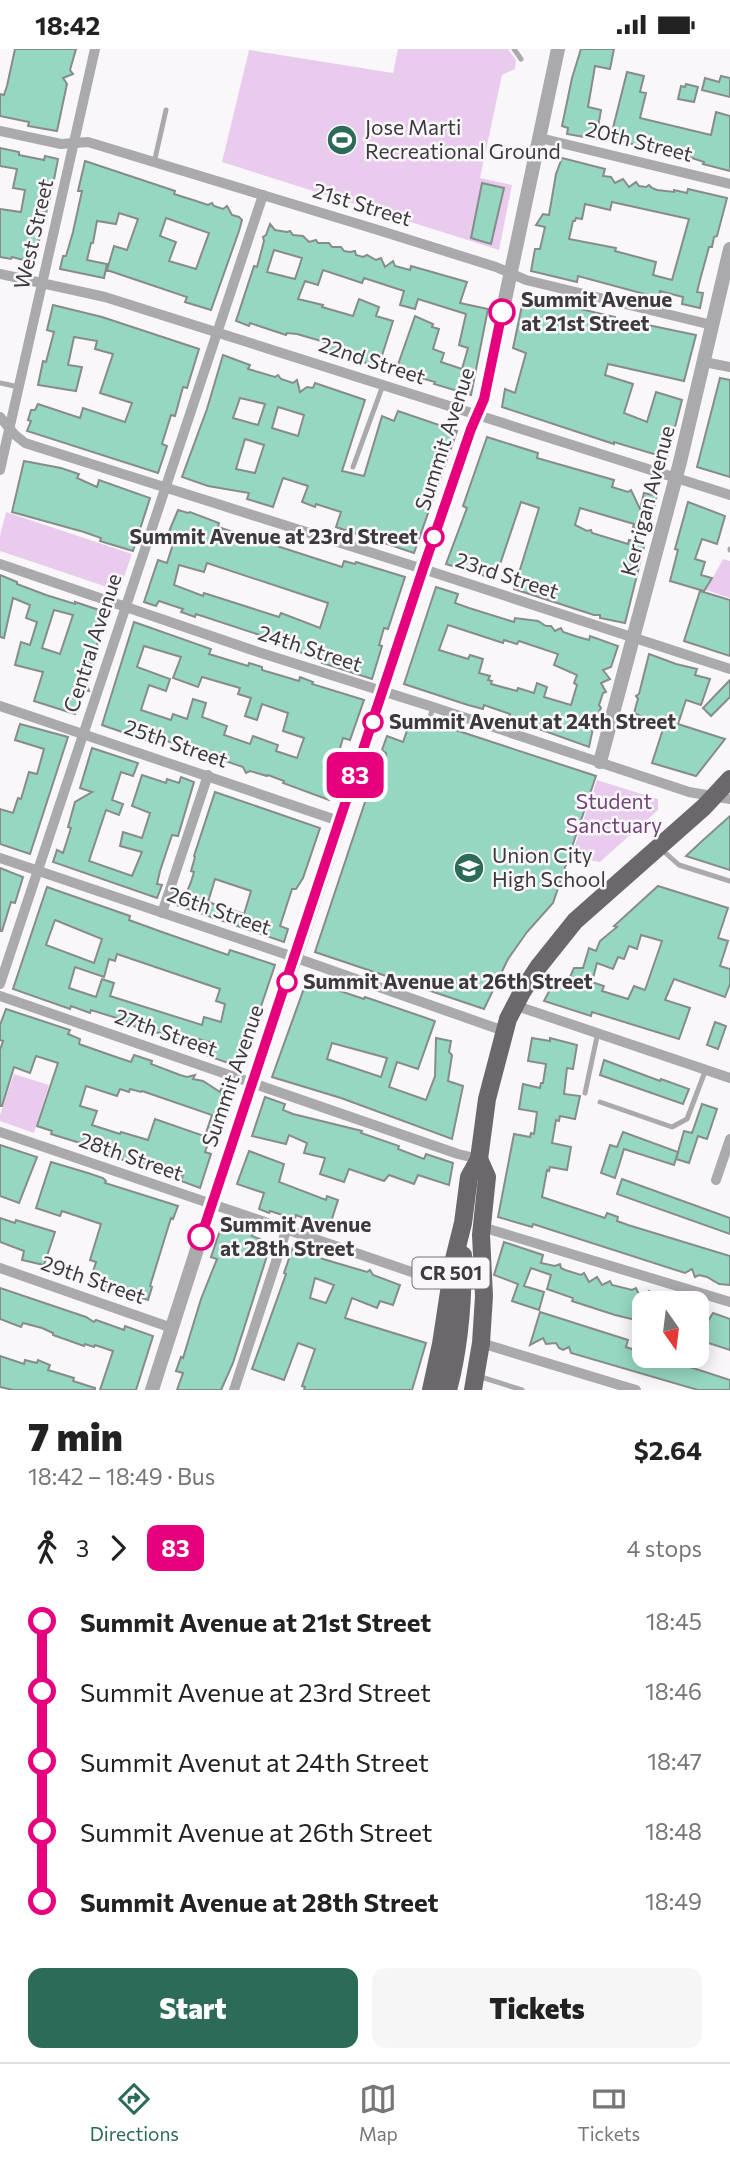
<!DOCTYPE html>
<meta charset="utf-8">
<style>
body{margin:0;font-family:Commissioner,sans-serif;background:#f6f6f6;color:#222;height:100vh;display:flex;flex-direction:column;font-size:26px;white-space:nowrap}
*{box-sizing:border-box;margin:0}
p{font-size:23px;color:#767676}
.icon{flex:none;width:38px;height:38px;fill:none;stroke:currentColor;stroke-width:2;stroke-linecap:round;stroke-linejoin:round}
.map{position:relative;height:1341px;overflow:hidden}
.panel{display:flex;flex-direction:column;background:#fff;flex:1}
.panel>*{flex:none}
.badge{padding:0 14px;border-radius:10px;font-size:24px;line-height:46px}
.needle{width:46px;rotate:166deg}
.controls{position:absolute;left:632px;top:1242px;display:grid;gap:14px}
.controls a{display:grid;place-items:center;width:77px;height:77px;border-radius:14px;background:#fff;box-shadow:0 4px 18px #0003;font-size:35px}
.map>.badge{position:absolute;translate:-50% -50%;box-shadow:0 0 0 4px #fff}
.legs{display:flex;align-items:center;gap:10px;height:77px;padding:0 28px;font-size:23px}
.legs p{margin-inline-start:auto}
.head{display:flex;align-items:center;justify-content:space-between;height:119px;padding:0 28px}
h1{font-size:38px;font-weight:800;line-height:52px}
.primary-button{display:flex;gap:14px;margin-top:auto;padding:14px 28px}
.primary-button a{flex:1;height:80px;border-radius:14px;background:#2c6b58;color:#fff;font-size:28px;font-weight:800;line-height:80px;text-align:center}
.primary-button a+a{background:#f6f6f6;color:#222}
ul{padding:0 28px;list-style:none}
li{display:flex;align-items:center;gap:24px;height:70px;font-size:26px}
li i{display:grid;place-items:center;width:10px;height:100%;margin:0 9px;background:currentColor}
li i::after{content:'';width:18px;height:18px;margin:-9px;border:5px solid;border-radius:50%;background:#fff}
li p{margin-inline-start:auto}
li:first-child i{background:linear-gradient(#0000 50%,currentColor 0)}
li:last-child i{background:linear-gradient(currentColor 50%,#0000 0)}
.status{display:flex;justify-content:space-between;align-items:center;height:49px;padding:0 35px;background:#fff;direction:ltr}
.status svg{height:19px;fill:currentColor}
.tabs{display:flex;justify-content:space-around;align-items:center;height:98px;border-top:2px solid #e0e0e0;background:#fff;font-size:19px;color:#767676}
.tabs a{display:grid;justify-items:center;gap:4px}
.tabs .active{color:#2c6b58}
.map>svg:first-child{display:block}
.green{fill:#e9cced}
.building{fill:#96d7c1;stroke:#878c8a;stroke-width:2;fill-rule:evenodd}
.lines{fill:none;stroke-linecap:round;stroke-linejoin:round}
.service{stroke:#aaa9ab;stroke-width:5}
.minor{stroke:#aaa9ab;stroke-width:10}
.tertiary{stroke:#aaa9ab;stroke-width:14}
.primary{stroke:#6b686b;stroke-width:18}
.line-1-casing{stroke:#fff;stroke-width:16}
.line-1{stroke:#e6007e;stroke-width:10}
.stop-1-dot{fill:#fff;stroke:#e6007e;stroke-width:3.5}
.labels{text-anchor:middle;stroke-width:5;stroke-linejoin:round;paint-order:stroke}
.shield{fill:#faf7fb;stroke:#757375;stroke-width:2}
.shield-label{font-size:19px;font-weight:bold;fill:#3c3a3c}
.poi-label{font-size:21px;fill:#3c3a3c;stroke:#faf7fb;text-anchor:start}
.street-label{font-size:21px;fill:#3c3a3c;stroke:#faf7fb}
.stop-label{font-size:21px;font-weight:bold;fill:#3c3a3c;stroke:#faf7fb;text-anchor:start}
.park-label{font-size:21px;fill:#72437a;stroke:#faf7fb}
</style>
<div class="status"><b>18:42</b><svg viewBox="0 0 49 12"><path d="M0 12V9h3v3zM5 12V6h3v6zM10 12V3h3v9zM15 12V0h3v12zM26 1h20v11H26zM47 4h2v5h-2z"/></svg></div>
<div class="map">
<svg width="730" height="1341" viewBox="0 0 730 1341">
<rect width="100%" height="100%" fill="#faf7fb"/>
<g class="green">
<polygon points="398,0 508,0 516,11 515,20 502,26 480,129 512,136 499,201 222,113 249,1 393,24"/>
<polygon points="6,463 132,505 119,542 0,502 0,487"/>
<polygon points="723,510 730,512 730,549 706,541"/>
<polygon points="597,731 658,750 658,761 600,813 571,808"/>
<polygon points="14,1025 49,1036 34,1084 0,1072 0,1066"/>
</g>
<g class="building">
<polygon points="15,0 76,0 70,21 73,25 63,29 67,35 57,82 28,77 29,73 0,67 0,45 4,46 7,37"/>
<polygon points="581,0 614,0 610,20 595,17 588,58 601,61 596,90 567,85 568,79 562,77 572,29"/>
<polygon points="627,23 644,27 640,43 646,44 640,69 711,86 716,63 730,67 730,122 703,115 704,113 692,109 666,103 666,101 610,91"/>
<polygon points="721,27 730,29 730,48 702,41 705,29 719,33"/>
<polygon points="686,35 698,38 694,53 678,50 681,37 685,38"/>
<polygon points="0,99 19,103 19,106 44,111 45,107 58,110 51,146 43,175 42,175 35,214 12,208 11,210 0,208 0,160 21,163 25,141 13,139 17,120 0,117"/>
<path d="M 562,109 L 605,120 L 603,127 L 611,128 L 615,134 L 623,130 L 629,138 L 636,133 L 639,137 L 646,138 L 649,136 L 652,139 L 657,141 L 674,143 L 674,141 L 687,144 L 688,140 L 727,149 L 717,187 L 714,188 L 712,198 L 709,198 L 700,231 L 697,243 L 703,244 L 700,259 L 682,255 L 683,248 L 660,242 L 659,249 L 578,227 L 577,233 L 531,222 L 535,200 L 540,200 L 545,178 L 536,176 L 543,165 L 549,166 L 556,125 ZM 612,153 L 689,170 L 672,231 L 653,226 L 656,213 L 615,202 L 616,199 L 569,190 L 573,172 L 575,172 L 576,169 L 582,170 L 585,155 L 610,161 Z"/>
<path d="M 85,112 L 175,142 L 174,145 L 193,151 L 208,156 L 212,154 L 214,157 L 223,160 L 227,157 L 232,166 L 239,168 L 242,171 L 239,182 L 211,261 L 185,253 L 187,248 L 107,221 L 114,197 L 127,201 L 138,170 L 119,164 L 116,175 L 97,172 L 93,194 L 91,194 L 87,211 L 107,215 L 104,229 L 60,220 L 63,207 L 66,207 L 73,183 L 82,142 L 78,142 ZM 166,169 L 209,184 L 196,220 L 169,212 L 176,193 L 160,187 Z"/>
<polygon points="482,134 504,139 491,195 471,189"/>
<path d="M 270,175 L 275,181 L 287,183 L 290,182 L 293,186 L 303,187 L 309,193 L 316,191 L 318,194 L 329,194 L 332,198 L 341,198 L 344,202 L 350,203 L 355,202 L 356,206 L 363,208 L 367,206 L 376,211 L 381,209 L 385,218 L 393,212 L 395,217 L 410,221 L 411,217 L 467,233 L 460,254 L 488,260 L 471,346 L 434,335 L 435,333 L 411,326 L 410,329 L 395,324 L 415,267 L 433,275 L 432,278 L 439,280 L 433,300 L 444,304 L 441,313 L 462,320 L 468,299 L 459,296 L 466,265 L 418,250 L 415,260 L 400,256 L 404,242 L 364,229 L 362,234 L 323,221 L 318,236 L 305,232 L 298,250 L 323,256 L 322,258 L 353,267 L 359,250 L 379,258 L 376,267 L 393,272 L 378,319 L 342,304 L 337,306 L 325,302 L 328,294 L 297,285 L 287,284 L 286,286 L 250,274 L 249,277 L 236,272 L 254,217 L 257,218 L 264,192 L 263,188 L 266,186 ZM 274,201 L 302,209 L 295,230 L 267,223 Z"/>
<polygon points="524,247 615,268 615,271 622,272 623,274 643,277 643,275 696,286 684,332 608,315 605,326 633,335 624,364 647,373 656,343 682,351 667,409 614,393 614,395 502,358 505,340 515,344 526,304 513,299"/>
<polygon points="53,256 102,268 199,300 187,339 183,338 175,367 171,366 162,395 167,397 158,424 27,382 31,372 28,371 31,361 35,361 38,355 80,369 83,359 125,373 132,354 100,344 113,305 95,300 97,292 74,288 68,316 82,318 76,342 38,336 43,312 46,313 54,283 47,281"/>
<path d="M 223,306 L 250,316 L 248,320 L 275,328 L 278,326 L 281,330 L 293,334 L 297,331 L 300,343 L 307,338 L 313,339 L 315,334 L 365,351 L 342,422 L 364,427 L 382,367 L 394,372 L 398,362 L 457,382 L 414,504 L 336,478 L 341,463 L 316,455 L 315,458 L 302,453 L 308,437 L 283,429 L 273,458 L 247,450 L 249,444 L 208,437 L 182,428 L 207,360 ZM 240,349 L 265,355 L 258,376 L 233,369 ZM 278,358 L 304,366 L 298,387 L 272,379 ZM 245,390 L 264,396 L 255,424 L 236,420 Z"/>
<polygon points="720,329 730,331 730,428 697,418"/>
<polygon points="487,388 538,404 537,409 614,431 612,438 628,443 631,441 640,460 644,444 657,447 648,483 633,478 634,475 580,459 575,476 587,482 591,481 592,484 628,495 629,491 645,494 625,574 600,569 600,566 594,566 514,540 539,459 521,453 495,530 446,515 467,459 463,457"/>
<polygon points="24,412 61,419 79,425 77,429 97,438 99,431 150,449 133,502 100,492 101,489 84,483 12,463"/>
<polygon points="688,453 725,467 717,495 702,490 695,510 705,513 701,526 712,529 704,542 670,532 678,501 675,500"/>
<path d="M 178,461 L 188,464 L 190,463 L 219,474 L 218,478 L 342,518 L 344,512 L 355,515 L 356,513 L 405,528 L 388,580 L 384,579 L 379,596 L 382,597 L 372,630 L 322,614 L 323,612 L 271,592 L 272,590 L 196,565 L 195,568 L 181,563 L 183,560 L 159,552 L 156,557 L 144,553 L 158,511 L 167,514 L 173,495 L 165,492 ZM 207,514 L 328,554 L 320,579 L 281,564 L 279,568 L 204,544 L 203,547 L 174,536 L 179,516 L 204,523 Z"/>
<path d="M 0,526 L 17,533 L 17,535 L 46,546 L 75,555 L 75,553 L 108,564 L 97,595 L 98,599 L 94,600 L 90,615 L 93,616 L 87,635 L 89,642 L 84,641 L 75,665 L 34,652 L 43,623 L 15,616 L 21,593 L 30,596 L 37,573 L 26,569 L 30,556 L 13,549 L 4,589 L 0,588 ZM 54,561 L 73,566 L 60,605 L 42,599 Z"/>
<path d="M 436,538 L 458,545 L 455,554 L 469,559 L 514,573 L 515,569 L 538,572 L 546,577 L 551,577 L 555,582 L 561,579 L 563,583 L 578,588 L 589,591 L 590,587 L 618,597 L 611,618 L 603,621 L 610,630 L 601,634 L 606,643 L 603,644 L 599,656 L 601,659 L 595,670 L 589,698 L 508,669 L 510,665 L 484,656 L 483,660 L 468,656 L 404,635 ZM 448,576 L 503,594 L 504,591 L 517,595 L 519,592 L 558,605 L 554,616 L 577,626 L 574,634 L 577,636 L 571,656 L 544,648 L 547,638 L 537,634 L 534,644 L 518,639 L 517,642 L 491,635 L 492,632 L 488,631 L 490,627 L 479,624 L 483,610 L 470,606 L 468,610 L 439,601 Z"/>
<polygon points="700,542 730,551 730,607 684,592"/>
<path d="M 134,573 L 211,600 L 209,605 L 248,617 L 249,614 L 262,618 L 262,621 L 299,632 L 300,628 L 313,633 L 312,635 L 364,651 L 350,691 L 343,689 L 335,716 L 336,718 L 333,724 L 338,725 L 329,751 L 283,734 L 284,732 L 268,726 L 267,727 L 250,722 L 246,724 L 243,718 L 164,691 L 153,688 L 151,693 L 102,676 ZM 144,597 L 181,608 L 173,629 L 198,638 L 202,628 L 240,639 L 238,645 L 251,649 L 245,667 L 257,671 L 262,655 L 288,664 L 283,682 L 304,689 L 297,709 L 276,702 L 278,696 L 253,687 L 250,695 L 224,686 L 227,677 L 202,668 L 206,654 L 193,650 L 187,670 L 173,665 L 171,671 L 141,661 L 149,636 L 166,642 L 170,630 L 137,618 Z"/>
<polygon points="649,605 676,615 697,620 695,626 710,630 701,656 686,651 678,675 725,690 696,727 652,714 665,674 650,671 634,664 638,650 636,647 639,645"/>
<polygon points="730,631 730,648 711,667 703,659"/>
<polygon points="421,669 424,670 427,677 431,677 434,674 596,727 553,854 527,883 508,910 484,960 315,903 379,711 386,708 386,704 382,701 387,687 403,693 410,673 418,675"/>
<polygon points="20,675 68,688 30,805 0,795 0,760 13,764 18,749 21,750 29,723 37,725 44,700 15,691"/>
<polygon points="92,699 138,714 133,727 121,723 112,751 123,755 119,766 106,761 89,812 132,827 142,803 120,797 123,783 142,789 150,764 132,757 142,726 166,734 167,730 179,734 181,728 194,733 178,787 172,786 160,822 157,835 162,836 157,849 53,813 57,801 63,804 71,779 68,778 75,753 92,743 80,739"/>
<path d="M 215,743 L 320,779 L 303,829 L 296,840 L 292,840 L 280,877 L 288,880 L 284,893 L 176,856 L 181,843 L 186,845 L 191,833 L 194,823 L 191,822 L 195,808 L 194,807 ZM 215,830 L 251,842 L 244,865 L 208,853 Z"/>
<polygon points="730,767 730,821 686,807 701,793"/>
<polygon points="0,819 23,828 15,854 11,853 2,882 0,882"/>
<path d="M 658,837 L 728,859 L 718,889 L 728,892 L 720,917 L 730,920 L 730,935 L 725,948 L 674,930 L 665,951 L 690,959 L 679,990 L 592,963 L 591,967 L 544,952 L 554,933 L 566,937 L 574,919 L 583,919 L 589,899 L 596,902 L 600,892 L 617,878 L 614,877 ZM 641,886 L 662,892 L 645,941 L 634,937 L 628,950 L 602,942 L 604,937 L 592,933 L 597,914 L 613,920 L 618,908 L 624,910 L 629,897 L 637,900 Z"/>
<path d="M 47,838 L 130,867 L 129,871 L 162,883 L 228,906 L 230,901 L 275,916 L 258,966 L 254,964 L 249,978 L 239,1010 L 241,1014 L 234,1016 L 208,1007 L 213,994 L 194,989 L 190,1001 L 186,994 L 179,991 L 175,993 L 173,989 L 163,987 L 161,984 L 150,983 L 148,980 L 137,979 L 128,973 L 124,975 L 123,971 L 91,961 L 90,964 L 71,957 L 70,960 L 13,940 ZM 55,871 L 102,890 L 94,914 L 46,896 ZM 117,905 L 220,940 L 216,952 L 225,955 L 221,973 L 204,968 L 202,976 L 110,947 L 114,934 L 102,930 L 96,948 L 69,939 L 75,918 L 104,928 L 109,910 L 115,912 Z"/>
<path d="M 307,931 L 364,950 L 365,948 L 435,972 L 418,1020 L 397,1013 L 389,1038 L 426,1051 L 435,1027 L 436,989 L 451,992 L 449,1003 L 452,1006 L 448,1032 L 463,1037 L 452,1090 L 341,1049 L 272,1028 ZM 332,994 L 387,1009 L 381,1028 L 327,1010 Z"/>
<polygon points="6,960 70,981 68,985 80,990 79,995 116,1008 131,1013 134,1006 152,1012 151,1015 180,1026 187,1028 195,1026 193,1030 203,1032 220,1043 223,1035 234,1039 218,1087 206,1084 212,1066 142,1042 141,1043 130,1040 129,1043 120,1040 117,1047 86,1037 80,1057 97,1062 92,1076 120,1085 121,1083 148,1091 155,1070 210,1089 205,1103 211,1105 200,1139 181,1132 183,1126 167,1122 160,1123 152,1119 153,1117 137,1112 126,1110 126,1112 112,1107 113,1104 51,1085 52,1082 37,1077 58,1014 36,1007 30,1024 14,1018 2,1057 0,1057 0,1001 3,992 0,991 0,976"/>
<polygon points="715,973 726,977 718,1000 707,996"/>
<polygon points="532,989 550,992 550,989 577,996 573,1020 567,1019 564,1045 580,1047 575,1070 560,1067 559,1072 556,1071 552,1094 571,1098 567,1121 550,1118 549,1122 547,1121 542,1148 605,1169 607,1164 618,1168 617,1172 628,1176 730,1207 730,1236 719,1235 707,1228 699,1226 695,1228 692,1220 685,1224 533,1175 532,1178 498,1168 514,1085 530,1088 531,1084 534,1085 537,1063 519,1060 523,1035 540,1039 541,1034 543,1034 546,1015 528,1012"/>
<polygon points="604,1011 660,1032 661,1030 689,1040 683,1055 600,1026"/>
<polygon points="265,1048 285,1055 283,1061 293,1065 362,1082 361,1084 399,1097 398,1100 424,1110 426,1105 453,1114 449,1136 418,1126 414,1135 389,1126 384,1132 349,1120 344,1133 320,1125 325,1109 304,1104 307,1094 289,1086 286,1095 252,1087"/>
<polygon points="702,1055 717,1060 707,1090 698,1087 689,1114 676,1110 684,1082 692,1084"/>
<polygon points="623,1083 678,1103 674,1116 624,1100 615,1129 601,1124 610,1096 617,1098"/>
<polygon points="0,1096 37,1108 19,1154 0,1147"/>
<polygon points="249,1102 284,1115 279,1133 326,1151 327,1147 338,1151 329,1179 296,1166 295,1170 270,1162 269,1164 259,1160 264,1144 237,1135"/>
<polygon points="51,1113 88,1124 103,1129 106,1132 105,1134 178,1157 173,1170 171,1169 150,1237 152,1238 148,1251 90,1232 96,1213 90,1211 101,1175 62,1162 60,1167 36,1159"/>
<polygon points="622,1130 730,1169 730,1185 617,1145"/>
<polygon points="0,1169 15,1174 16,1171 55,1183 44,1216 22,1211 24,1202 0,1193"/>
<polygon points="224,1170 254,1180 252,1187 271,1194 233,1314 221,1341 177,1341 183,1324 176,1322 181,1308 183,1309 201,1250 217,1210 211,1208"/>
<polygon points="504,1193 543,1206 541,1214 555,1217 560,1215 561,1219 565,1221 581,1226 584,1224 589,1233 597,1228 602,1236 610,1232 612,1236 632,1241 636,1239 640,1248 649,1242 654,1255 644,1255 644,1273 615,1266 572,1252 573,1249 547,1240 551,1226 531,1219 524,1237 544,1243 539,1261 512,1252 518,1235 494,1226"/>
<path d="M 294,1195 L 305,1199 L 304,1201 L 323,1210 L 367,1223 L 370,1221 L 373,1226 L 400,1236 L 393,1256 L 380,1252 L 377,1259 L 352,1249 L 345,1269 L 426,1294 L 412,1341 L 304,1341 L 305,1338 L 302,1337 L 315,1300 L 298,1294 L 284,1331 L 252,1320 L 286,1225 L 284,1224 ZM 315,1229 L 334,1236 L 326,1254 L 310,1249 Z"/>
<polygon points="0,1239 86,1268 94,1273 96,1271 124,1281 125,1277 153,1287 136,1341 100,1341 113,1302 95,1296 94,1298 85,1295 84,1297 53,1286 53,1284 42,1279 23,1274 21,1278 0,1270"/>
<polygon points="700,1256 705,1277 713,1264 730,1270 730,1301 696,1290 696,1257"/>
<polygon points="540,1263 628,1291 626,1298 644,1304 644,1307 656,1307 730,1331 730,1341 698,1341 571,1304 569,1298 563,1301 559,1299 556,1294 546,1295 543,1289 530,1296"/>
<polygon points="0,1307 24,1315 25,1311 37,1314 38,1311 50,1316 48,1321 74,1329 73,1332 95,1339 95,1341 13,1341 0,1338"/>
</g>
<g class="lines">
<g class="service">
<polyline points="514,0 521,10"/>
<polyline points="154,114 166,61"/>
<polyline points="0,334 19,338"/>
<polyline points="353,418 383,336"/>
<polyline points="730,500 730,501"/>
<polyline points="429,672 433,658"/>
<polyline points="363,701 381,706"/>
<polyline points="661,800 679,816 730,832"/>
<polyline points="585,1044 598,983"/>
<polyline points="600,1053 672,1078 687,1070 706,1020"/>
<polyline points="478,1327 522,1341"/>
</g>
<g class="minor">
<polyline points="0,82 61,95 88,93 378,181 496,218 526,231 712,276"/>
<polyline points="540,89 730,135"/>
<polyline points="0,225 105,248 730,446"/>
<polyline points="704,313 730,318"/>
<polyline points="0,368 14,385 25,394 423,520 730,620"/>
<polyline points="0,421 95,0"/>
<polyline points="0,515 255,602 433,658 689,743 730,750"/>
<polyline points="0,657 339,772"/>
<polyline points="0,809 282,904 504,982"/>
<polyline points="162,864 208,726"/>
<polyline points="0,935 263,146"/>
<polyline points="0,947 458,1105 479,1110"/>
<polyline points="514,956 730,1029"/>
<polyline points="0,1083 450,1236"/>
<polyline points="716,1131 730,1090"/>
<polyline points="482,1178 730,1253"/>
<polyline points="0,1219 172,1279"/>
<polyline points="481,1294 636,1341"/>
<polyline points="234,1341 286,1182"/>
</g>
<g class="tertiary">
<polyline points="600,713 680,413 730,200"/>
<polyline points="152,1341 207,1169 299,897 423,520 471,380 484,350 558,0"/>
</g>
<g class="primary">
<polyline points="431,1341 441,1295 454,1210 463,1174 469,1128 479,1110 487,1050 508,970 522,943 539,917 575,872 704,758 730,730"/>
<path d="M 448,1341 C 460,1297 463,1252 463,1206"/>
<polyline points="473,1341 481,1294 484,1247 481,1186 487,1128 479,1110"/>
</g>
</g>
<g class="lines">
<g class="line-1-casing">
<polyline id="line-1" points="201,1188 423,520 471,380 484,350 502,263"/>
</g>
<use href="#line-1" class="line-1"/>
</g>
<defs>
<g id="stadium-disc" transform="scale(1.575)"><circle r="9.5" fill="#2c6b58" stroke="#faf7fb"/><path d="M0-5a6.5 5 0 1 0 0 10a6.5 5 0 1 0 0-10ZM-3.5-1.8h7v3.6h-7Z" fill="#fff"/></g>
<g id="school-disc" transform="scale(1.575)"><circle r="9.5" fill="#2c6b58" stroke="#faf7fb"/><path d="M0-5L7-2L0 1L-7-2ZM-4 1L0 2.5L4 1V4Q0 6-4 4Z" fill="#fff"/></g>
</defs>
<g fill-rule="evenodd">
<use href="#stadium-disc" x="342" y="91"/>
<use href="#school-disc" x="469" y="819"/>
</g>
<g class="stop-1-dot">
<circle cx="502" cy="263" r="12"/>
<circle cx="434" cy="488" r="9"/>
<circle cx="373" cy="673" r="9"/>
<circle cx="287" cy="933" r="9"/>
<circle cx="201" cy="1188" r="12"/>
</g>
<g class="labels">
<rect class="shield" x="412.5" y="1208.5" width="77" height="31" rx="5"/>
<g class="shield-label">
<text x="451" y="1231">CR 501</text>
</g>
<g class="poi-label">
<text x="365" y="86">Jose Marti<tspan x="365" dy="24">Recreational Ground</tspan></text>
<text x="492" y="814">Union City<tspan x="492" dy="24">High School</tspan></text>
</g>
<g class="street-label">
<text transform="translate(639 93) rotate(14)" y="7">20th Street</text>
<text transform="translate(362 156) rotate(17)" y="7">21st Street</text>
<text transform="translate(34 185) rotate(-77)" y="7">West Street</text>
<text transform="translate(372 312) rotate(18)" y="7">22nd Street</text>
<text transform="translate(445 390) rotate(-72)" y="7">Summit Avenue</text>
<text transform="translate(648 452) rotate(-75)" y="7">Kerrigan Avenue</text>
<text transform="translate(507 527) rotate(18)" y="7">23rd Street</text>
<text transform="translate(93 594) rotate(-72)" y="7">Central Avenue</text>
<text transform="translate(310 600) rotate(18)" y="7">24th Street</text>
<text transform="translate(176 695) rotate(19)" y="7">25th Street</text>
<text transform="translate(219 862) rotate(19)" y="7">26th Street</text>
<text transform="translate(166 984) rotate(19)" y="7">27th Street</text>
<text transform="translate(233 1027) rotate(-71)" y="7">Summit Avenue</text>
<text transform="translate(131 1108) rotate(19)" y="7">28th Street</text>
<text transform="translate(93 1231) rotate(19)" y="7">29th Street</text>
</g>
<g class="stop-label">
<text x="521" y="258">Summit Avenue<tspan x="521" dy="24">at 21st Street</tspan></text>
<text x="418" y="495" text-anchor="end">Summit Avenue at 23rd Street</text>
<text x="389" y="680">Summit Avenut at 24th Street</text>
<text x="303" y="940">Summit Avenue at 26th Street</text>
<text x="220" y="1183">Summit Avenue<tspan x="220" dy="24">at 28th Street</tspan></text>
</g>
<g class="park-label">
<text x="614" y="760">Student<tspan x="614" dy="24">Sanctuary</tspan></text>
</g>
</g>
</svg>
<div class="controls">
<a><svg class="needle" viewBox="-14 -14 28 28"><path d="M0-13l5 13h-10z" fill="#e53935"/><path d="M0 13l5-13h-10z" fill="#767676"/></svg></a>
</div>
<b class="badge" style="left:355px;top:726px;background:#e6007e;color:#fff">83</b>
</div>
<section class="panel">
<div class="head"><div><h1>7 min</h1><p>18:42 – 18:49 · Bus</p></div><b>$2.64</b></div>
<div class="legs"><svg class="icon" aria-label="walk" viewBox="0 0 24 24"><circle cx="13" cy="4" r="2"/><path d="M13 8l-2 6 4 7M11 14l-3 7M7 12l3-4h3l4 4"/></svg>3<svg class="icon" aria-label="forward" viewBox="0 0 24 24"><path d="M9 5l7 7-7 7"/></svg><b class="badge" style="background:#e6007e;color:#fff">83</b><p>4 stops</p></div>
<ul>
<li><i style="color:#e6007e"></i><b>Summit Avenue at 21st Street</b><p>18:45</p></li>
<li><i style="color:#e6007e"></i><span>Summit Avenue at 23rd Street</span><p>18:46</p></li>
<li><i style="color:#e6007e"></i><span>Summit Avenut at 24th Street</span><p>18:47</p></li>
<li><i style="color:#e6007e"></i><span>Summit Avenue at 26th Street</span><p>18:48</p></li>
<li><i style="color:#e6007e"></i><b>Summit Avenue at 28th Street</b><p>18:49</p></li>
</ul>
<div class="primary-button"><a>Start</a><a>Tickets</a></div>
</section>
<nav class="tabs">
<a class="active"><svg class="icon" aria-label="directions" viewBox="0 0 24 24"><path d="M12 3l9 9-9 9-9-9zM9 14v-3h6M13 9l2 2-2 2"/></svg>Directions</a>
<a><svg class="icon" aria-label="map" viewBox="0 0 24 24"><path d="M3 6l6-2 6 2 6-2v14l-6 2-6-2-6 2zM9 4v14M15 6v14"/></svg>Map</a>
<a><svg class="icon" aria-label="tickets" viewBox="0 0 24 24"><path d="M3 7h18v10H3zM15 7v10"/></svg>Tickets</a>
</nav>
